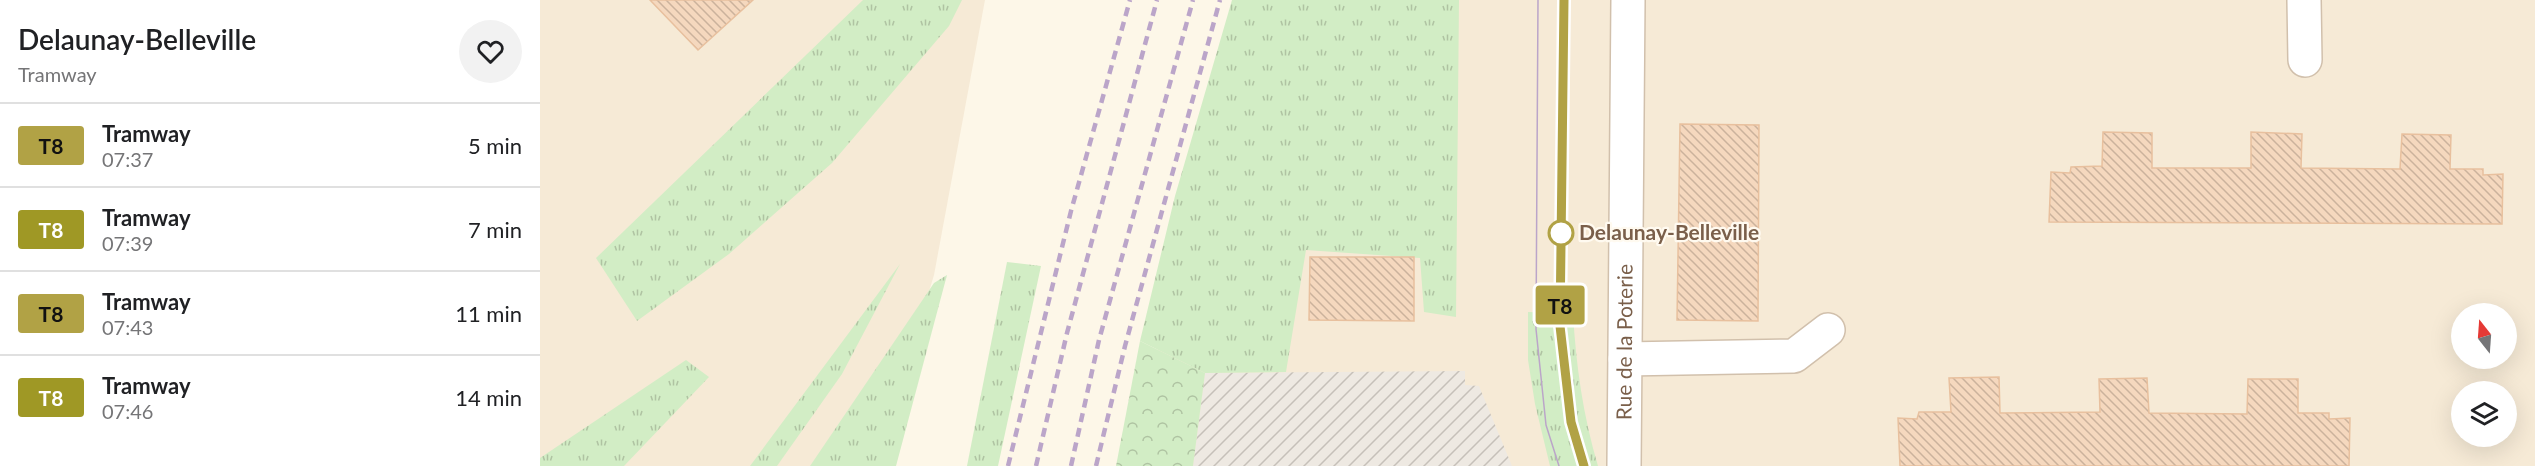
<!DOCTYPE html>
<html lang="fr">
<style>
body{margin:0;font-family:Lato,sans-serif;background:#f2f2f2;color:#202124;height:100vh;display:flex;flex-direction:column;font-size:22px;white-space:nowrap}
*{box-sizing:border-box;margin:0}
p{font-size:20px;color:#757577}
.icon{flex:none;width:33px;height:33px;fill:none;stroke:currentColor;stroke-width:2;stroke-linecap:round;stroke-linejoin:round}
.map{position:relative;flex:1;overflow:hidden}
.sheet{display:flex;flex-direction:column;background:#fff;width:540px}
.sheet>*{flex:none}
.badge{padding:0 12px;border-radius:4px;font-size:21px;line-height:39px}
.needle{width:39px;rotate:343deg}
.controls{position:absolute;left:1911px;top:303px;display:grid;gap:12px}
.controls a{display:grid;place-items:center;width:66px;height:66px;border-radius:50%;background:#fff;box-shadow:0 6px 24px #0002;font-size:30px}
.map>.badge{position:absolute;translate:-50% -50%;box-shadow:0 0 0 3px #fff}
.round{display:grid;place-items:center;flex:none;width:63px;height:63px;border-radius:32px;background:#f2f2f2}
.overview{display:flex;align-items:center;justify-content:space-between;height:102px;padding:0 18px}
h1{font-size:28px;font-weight:600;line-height:45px}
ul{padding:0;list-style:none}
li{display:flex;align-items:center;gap:18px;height:84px;padding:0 18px;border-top:2px solid #e0e0e0}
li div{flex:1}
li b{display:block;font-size:22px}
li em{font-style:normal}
li .badge{min-width:66px;font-weight:700;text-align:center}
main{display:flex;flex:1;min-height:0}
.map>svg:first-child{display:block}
.residential{fill:#f6ead6;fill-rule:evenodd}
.industrial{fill:url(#industrial-furrows)}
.grass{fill:url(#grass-tufts)}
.forest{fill:url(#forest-crowns)}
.building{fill:url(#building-back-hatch);stroke:#e8c09e;stroke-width:1.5}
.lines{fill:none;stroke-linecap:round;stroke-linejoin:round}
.minor-casing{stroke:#d1c0ac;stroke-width:36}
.minor{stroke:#fff;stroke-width:33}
.tram{stroke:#bba5c9;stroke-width:1.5}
.rail{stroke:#bba5c9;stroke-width:4.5;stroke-dasharray:9 6;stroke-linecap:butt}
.line-casing{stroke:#fff;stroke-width:14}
.line{stroke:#b1a245;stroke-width:9}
.stop-dot{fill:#fff;stroke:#b1a245;stroke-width:3}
.labels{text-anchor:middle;stroke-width:4.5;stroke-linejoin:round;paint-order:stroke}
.stop-label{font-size:21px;font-weight:bold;fill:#7a5f4a;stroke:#fffaf0;text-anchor:start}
.street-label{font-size:21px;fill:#7a5f4a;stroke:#fffaf0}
</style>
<main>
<section class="sheet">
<div class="overview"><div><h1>Delaunay-Belleville</h1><p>Tramway</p></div><a class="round"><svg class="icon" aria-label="heart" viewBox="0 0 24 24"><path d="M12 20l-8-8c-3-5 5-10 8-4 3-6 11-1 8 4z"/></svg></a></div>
<ul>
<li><span class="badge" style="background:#b1a245;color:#111">T8</span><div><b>Tramway</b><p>07:37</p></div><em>5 min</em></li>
<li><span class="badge" style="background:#9f9825;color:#fff">T8</span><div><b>Tramway</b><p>07:39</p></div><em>7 min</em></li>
<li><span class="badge" style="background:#b1a245;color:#111">T8</span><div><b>Tramway</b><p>07:43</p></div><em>11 min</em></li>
<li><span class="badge" style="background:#9f9825;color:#fff">T8</span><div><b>Tramway</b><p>07:46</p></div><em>14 min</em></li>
</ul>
</section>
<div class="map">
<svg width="1995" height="466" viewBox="0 0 1995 466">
<defs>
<pattern id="industrial-furrows" width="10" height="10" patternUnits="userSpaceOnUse" patternTransform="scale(1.5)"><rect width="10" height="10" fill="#eee9e2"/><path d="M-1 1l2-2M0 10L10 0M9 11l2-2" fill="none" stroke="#c6c0b9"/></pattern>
<pattern id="grass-tufts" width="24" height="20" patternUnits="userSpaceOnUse" patternTransform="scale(1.5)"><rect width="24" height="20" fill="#d2edc5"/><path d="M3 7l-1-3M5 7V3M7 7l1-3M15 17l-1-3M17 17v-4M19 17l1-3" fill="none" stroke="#afc3a2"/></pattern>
<pattern id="forest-crowns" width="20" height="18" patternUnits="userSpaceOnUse" patternTransform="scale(1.5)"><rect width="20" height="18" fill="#d2edc5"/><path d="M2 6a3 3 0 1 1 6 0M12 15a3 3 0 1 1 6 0" fill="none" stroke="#afc3a2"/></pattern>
<pattern id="building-back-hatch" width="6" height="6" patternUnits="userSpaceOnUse" patternTransform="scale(1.5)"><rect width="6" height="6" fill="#f5d8be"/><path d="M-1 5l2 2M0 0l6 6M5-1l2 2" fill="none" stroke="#cbb29c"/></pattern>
</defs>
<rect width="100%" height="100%" fill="#fdf7e8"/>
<g class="residential">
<polygon points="0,0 445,0 394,275 336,466 0,466"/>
<path d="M 709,0 L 1995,0 L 1995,466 L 589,466 L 674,117 ZM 1922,314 L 1966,314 L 1966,358 L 1922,358 ZM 1922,392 L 1966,392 L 1966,436 L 1922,436 Z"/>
</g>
<polygon class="industrial" points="925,371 925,385 939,386 972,466 653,466 665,373"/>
<g class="grass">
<polygon points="323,0 422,0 409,26 292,163 189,254 97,321 56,258"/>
<polygon points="692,0 919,0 916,317 884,312 880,258 766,250 746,372 665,373 600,341 635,196"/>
<polygon points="467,262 501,266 458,466 427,466"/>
<polygon points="360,264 302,374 237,466 210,466"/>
<polygon points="407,275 356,466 270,466 394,283"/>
<path d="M 988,312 L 1033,313 C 1036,366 1043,415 1058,466 L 1010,466 L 995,404 L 988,360 Z"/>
<polygon points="146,360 169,377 84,466 0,466 0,458"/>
</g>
<polygon class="forest" points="600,341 665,373 653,466 576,466"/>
<g class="building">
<polygon points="110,0 213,0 158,50"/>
<polygon points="1140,124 1219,125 1218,321 1137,320"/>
<polygon points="1563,132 1612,133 1612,168 1711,168 1711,132 1762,134 1761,168 1860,169 1862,134 1911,135 1910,169 1943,169 1943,175 1963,174 1962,224 1509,222 1511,172 1530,173 1531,167 1562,166"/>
<polygon points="770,257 874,257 874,321 769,320"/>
<polygon points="1459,377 1460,413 1560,412 1559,379 1607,378 1609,413 1707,414 1708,379 1758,379 1758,413 1789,413 1789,419 1810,418 1809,466 1360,466 1358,418 1377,419 1379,412 1411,412 1409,378"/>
</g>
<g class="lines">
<g class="minor-casing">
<g id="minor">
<polyline points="1764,0 1765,60"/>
<polyline points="1085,359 1254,356 1288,330"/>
<path id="s1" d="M 1084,466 L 1088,0"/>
</g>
</g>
<use href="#minor" class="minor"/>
<g class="tram">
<polyline points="998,0 996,329 1006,425 1019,466"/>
<polyline points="1024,0 1020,326 1031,422 1044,466"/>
</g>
<g class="rail">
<polyline points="468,466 531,211 590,0"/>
<polyline points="496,466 527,333 617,0"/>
<polyline points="531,466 559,340 653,0"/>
<polyline points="556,466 585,346 680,0"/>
</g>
</g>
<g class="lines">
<g class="line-casing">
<polyline id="line" points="1024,0 1020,326 1031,422 1044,466"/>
</g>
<use href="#line" class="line"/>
</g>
<circle class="stop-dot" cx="1021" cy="233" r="12"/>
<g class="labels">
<g class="stop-label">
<text x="1039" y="240">Delaunay-Belleville</text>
</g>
<g class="street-label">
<text dy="7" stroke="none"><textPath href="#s1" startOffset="124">Rue de la Poterie</textPath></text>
</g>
</g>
</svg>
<div class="controls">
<a><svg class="needle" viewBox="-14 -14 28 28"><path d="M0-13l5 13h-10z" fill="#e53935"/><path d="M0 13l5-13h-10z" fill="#757577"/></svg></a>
<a><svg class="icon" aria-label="layers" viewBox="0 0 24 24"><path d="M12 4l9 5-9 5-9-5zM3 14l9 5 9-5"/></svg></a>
</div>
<b class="badge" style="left:1020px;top:305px;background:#b1a245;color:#111">T8</b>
</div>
</main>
